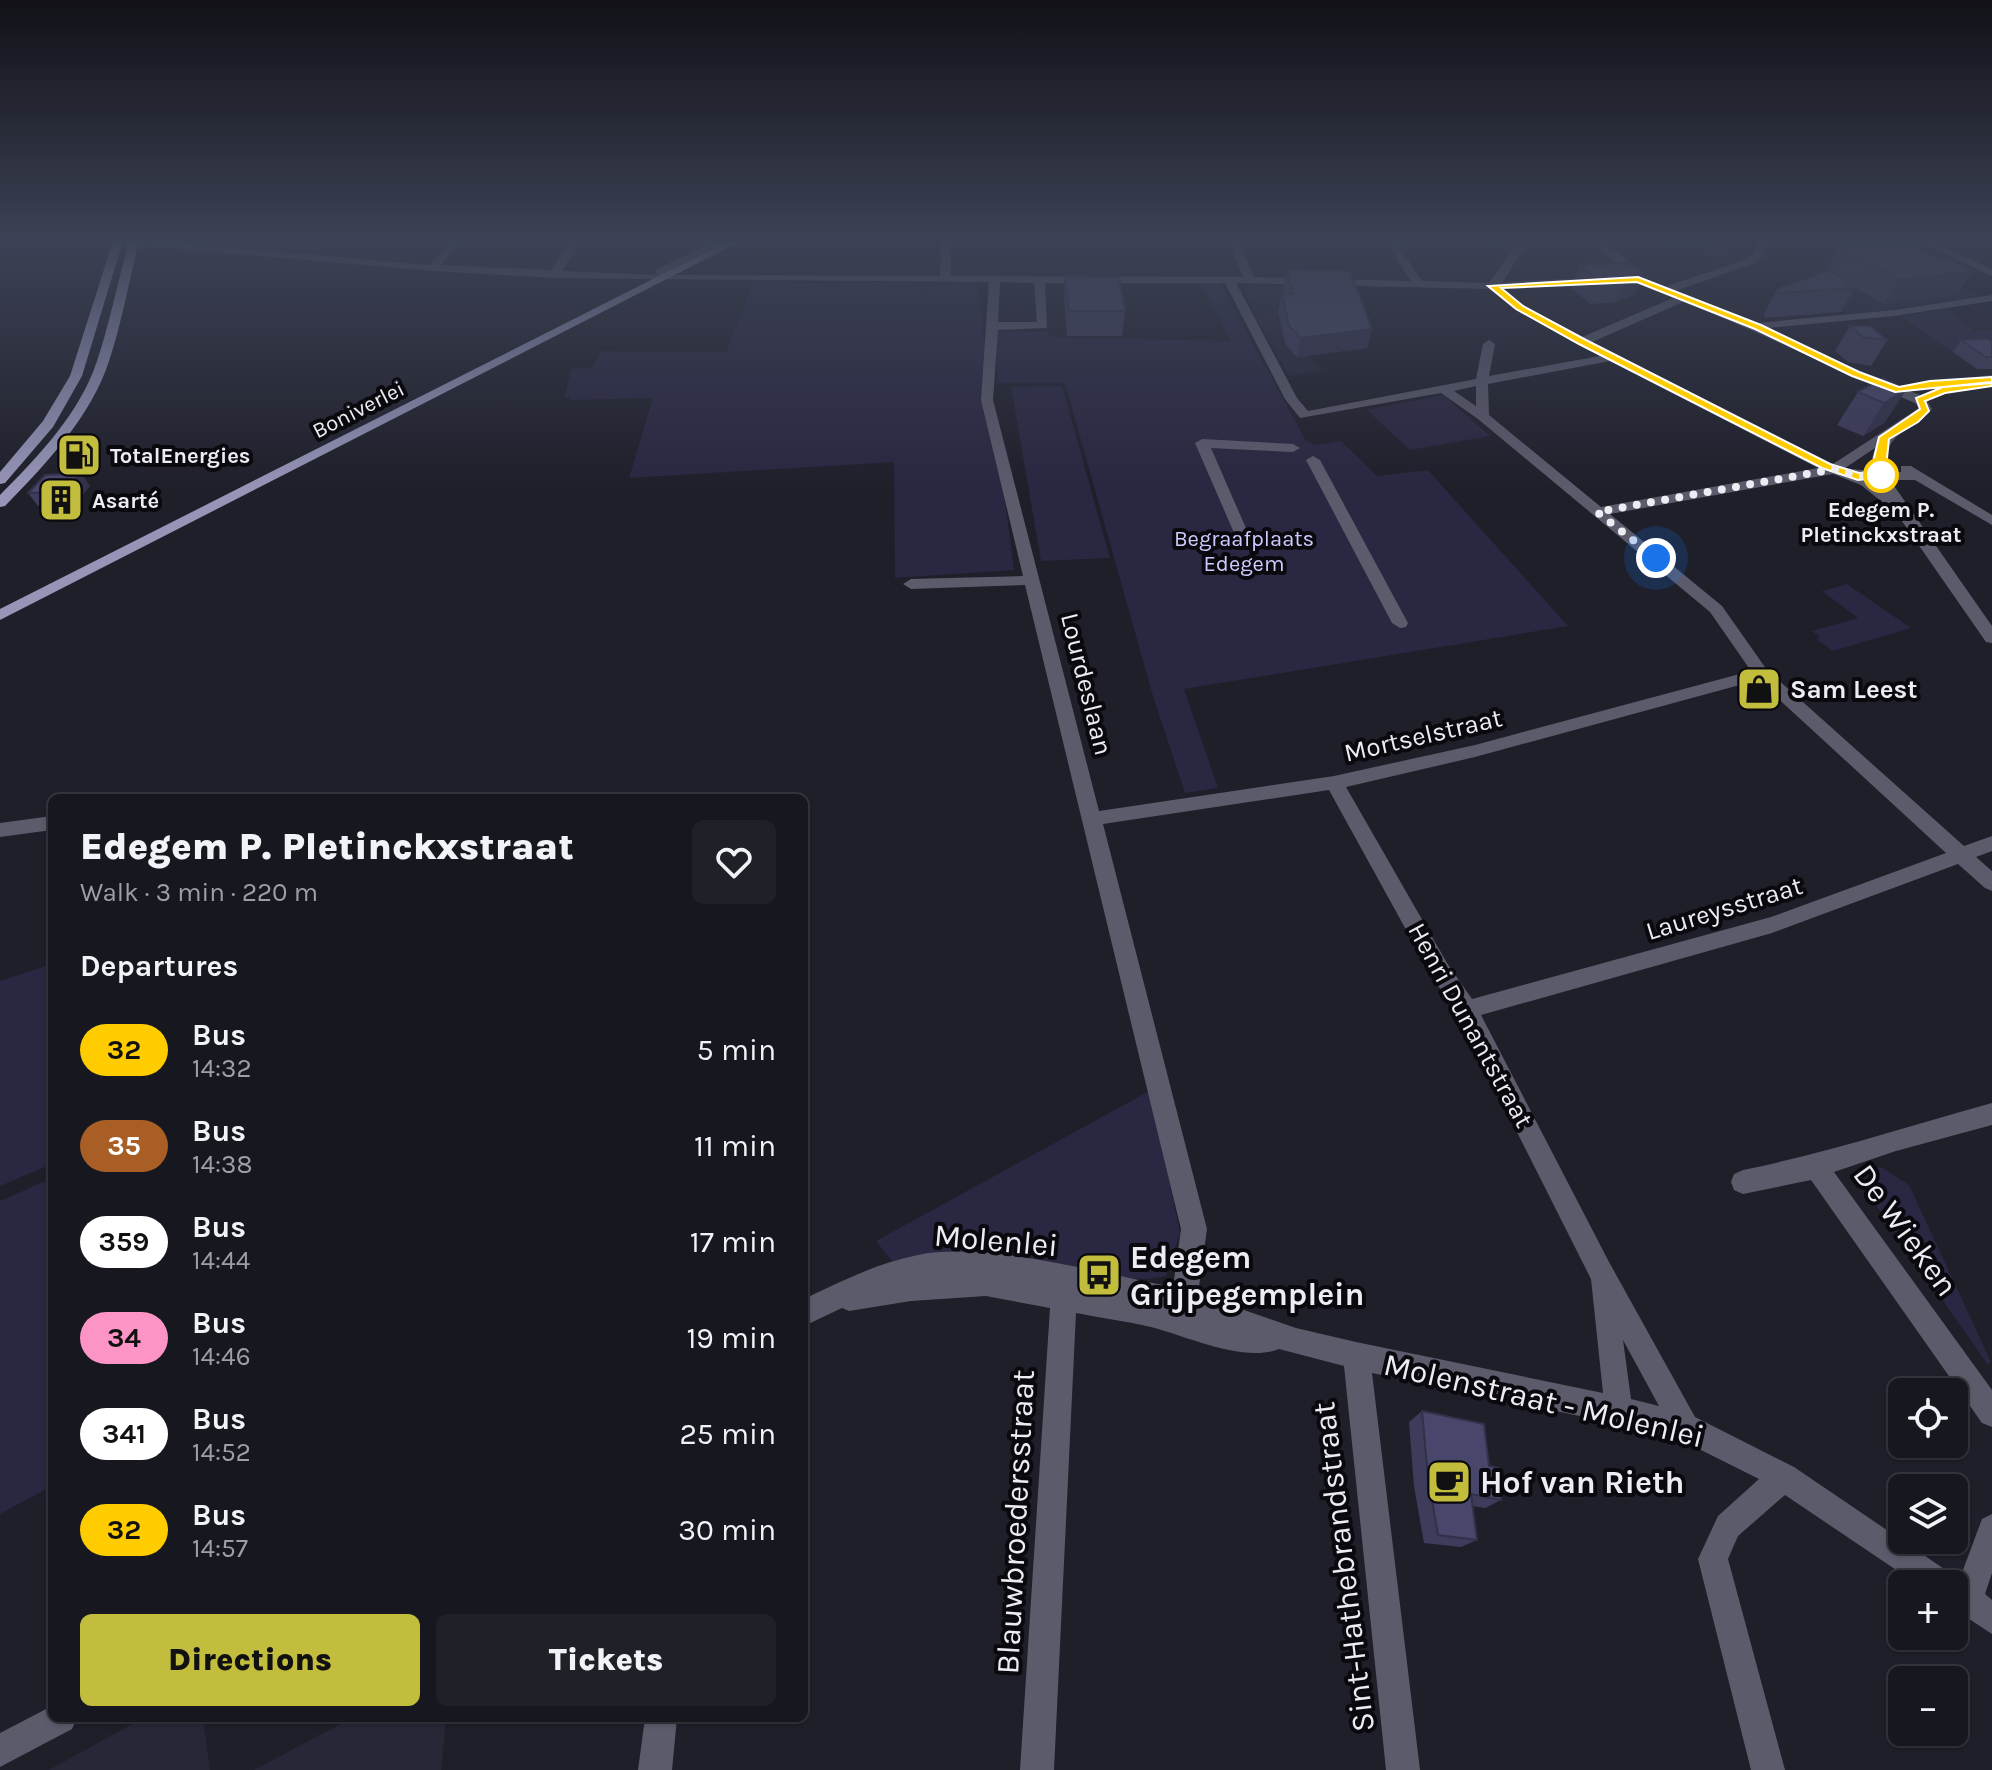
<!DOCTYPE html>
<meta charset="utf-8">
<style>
body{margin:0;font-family:Karla,sans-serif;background:#202029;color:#f1f3f6;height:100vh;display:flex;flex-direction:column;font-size:30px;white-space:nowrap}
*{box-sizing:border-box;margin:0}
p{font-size:26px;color:#9e9fa5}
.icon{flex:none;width:44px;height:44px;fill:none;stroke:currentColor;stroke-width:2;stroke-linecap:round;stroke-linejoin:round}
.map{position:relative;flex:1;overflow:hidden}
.details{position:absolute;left:48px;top:794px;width:760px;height:928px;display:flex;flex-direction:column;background:#171720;border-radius:12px;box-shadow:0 2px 6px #0004,0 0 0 2px #36363e}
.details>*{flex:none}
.badge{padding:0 16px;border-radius:26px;font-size:28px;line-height:52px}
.tools{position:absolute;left:1888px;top:1378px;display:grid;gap:16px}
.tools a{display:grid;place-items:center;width:80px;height:80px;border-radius:12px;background:#171720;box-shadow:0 2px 6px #0004,0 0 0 2px #36363e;font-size:40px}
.you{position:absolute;width:40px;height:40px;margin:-20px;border:6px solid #fff;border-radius:50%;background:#1a73e8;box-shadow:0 0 0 12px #1a73e833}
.map>.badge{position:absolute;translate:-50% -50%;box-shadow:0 0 0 4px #fff}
h2{padding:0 32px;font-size:30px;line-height:72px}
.round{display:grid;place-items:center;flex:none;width:84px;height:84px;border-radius:12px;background:#202029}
.head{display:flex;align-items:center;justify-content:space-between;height:136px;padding:0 32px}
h1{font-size:38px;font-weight:800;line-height:60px}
.primary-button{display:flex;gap:16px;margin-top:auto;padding:16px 32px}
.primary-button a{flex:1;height:92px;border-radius:12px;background:#c3bd3e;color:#111;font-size:32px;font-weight:800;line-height:92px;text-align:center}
.primary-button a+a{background:#202029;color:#f1f3f6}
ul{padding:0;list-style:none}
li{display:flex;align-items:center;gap:24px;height:96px;padding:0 32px}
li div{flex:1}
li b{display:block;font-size:30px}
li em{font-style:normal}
li .badge{min-width:88px;font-weight:700;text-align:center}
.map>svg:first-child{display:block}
.built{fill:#282738}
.green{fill:#292741}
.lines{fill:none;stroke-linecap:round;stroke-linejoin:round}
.minor{fill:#5b5b6c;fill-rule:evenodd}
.major{fill:#9695b8;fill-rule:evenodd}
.wall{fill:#3e3c5b}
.shaded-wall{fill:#32314a}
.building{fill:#48466a;stroke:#32314a;stroke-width:2}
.line{fill:#fc0;stroke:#fff;stroke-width:2}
.walk{stroke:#ececf4;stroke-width:8;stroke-dasharray:0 14.4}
.stop-dot{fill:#fff;stroke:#fc0;stroke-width:4}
.labels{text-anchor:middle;stroke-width:8;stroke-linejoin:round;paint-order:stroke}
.far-street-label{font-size:22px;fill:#ececf4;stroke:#0a090e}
.far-poi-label{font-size:22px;font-weight:bold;fill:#ececf4;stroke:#0a090e;text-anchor:start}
.far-stop-label{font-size:22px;font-weight:bold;fill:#ececf4;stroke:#0a090e}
.far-park-label{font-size:22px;fill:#cccafe;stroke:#0a090e}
.street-label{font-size:26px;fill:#ececf4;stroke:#0a090e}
.poi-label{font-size:26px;font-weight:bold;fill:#ececf4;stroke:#0a090e;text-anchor:start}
.near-street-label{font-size:32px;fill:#ececf4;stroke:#0a090e}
.near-poi-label{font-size:32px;font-weight:bold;fill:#ececf4;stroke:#0a090e;text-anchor:start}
</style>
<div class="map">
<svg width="1992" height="1770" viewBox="0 0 1992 1770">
<rect width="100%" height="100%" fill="#1f1f2a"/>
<g class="built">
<polygon points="1651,241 1703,241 1747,257 1728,265 1701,253 1695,255 1679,247 1664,248"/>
<polygon points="1243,285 1283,286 1352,348 1309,356 1323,370 1289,376 1255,316"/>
<polygon points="143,1718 203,1718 210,1770 49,1770"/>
<polygon points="352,1718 446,1718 441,1770 254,1770"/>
</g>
<g class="green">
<polygon points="1894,253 1980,297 1849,315 1814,292 1839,285 1814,272"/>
<polygon points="977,282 1014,570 895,578 894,462 629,478 653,398 570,400 571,397 564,397 572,369 593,367 601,351 726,352 753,283 922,283 920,310 924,284"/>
<polygon points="1219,282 1306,441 1316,445 1341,441 1377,476 1428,470 1568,626 1184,689 1218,788 1185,793 1152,693 1065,383 997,383 996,331 1048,332 1050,337 1231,341 1200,283"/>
<polygon points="1945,309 1975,331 1992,331 1992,350 1952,352 1900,316"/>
<polygon points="1062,386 1110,558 1041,561 1011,387"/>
<polygon points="1443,395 1490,436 1410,450 1367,410"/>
<polygon points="1847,584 1911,628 1833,651 1816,639 1820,637 1812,631 1858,618 1822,591"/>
<polygon points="52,964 52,1164 0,1186 0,981"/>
<polygon points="1151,1090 1180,1233 1166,1276 1148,1279 895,1265 876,1241"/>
<polygon points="1881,1167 1909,1185 1991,1362 1988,1365 1872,1199 1876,1168"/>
<polygon points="52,1178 52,1486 0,1514 0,1201"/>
</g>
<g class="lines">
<g class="minor">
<path d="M 117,241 L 155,241 L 430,265 L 451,241 L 461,241 L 441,265 L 551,270 L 569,241 L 579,241 L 562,271 L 657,275 L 655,270 L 713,241 L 726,241 L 661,275 L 940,276 L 941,241 L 951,241 L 951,276 L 1243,277 L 1229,241 L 1239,241 L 1254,277 L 1411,281 L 1385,241 L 1395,241 L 1422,281 L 1489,283 L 1518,241 L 1528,241 L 1503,282 L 1626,276 L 1624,269 L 1589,241 C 1607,240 1631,260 1638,277 L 1664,287 L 1747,259 L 1752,255 L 1759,241 L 1769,241 L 1762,257 L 1755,263 L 1675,291 L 1758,323 L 1894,310 L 1992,295 L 1992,301 L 1894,316 L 1768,328 L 1824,356 L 1898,386 L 1992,375 L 1992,383 L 1910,391 L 1925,397 L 1932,409 C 1910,434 1881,431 1888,472 L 1901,472 L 1901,466 L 1911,466 L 1992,515 L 1992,525 L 1915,480 L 1890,480 L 1992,626 L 1992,643 L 1986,642 L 1897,514 L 1861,485 L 1833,474 L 1610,514 L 1722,606 L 1767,670 L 1964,846 L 1992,836 L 1992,851 L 1976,857 L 1992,871 L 1992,891 L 1985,888 L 1958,864 L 1772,933 L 1481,1015 L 1609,1262 L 1695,1417 L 1794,1467 L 1956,1577 L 1960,1578 L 1982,1519 L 1992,1514 L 1992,1573 L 1985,1594 L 1992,1600 L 1992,1634 L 1954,1609 L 1954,1584 L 1917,1584 L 1785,1495 L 1738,1536 L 1728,1559 L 1785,1770 L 1751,1770 L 1698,1559 L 1718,1516 L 1759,1479 L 1683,1441 L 1619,1424 L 1372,1373 L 1420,1770 L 1386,1770 L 1344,1366 L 1279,1349 C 1244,1363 1186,1336 1151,1327 C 1126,1321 1101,1318 1076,1313 L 1054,1770 L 1020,1770 L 1050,1308 L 986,1296 L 911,1301 L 849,1311 L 842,1308 L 804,1326 L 804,1299 C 842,1281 877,1263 918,1255 C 986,1241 1104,1274 1173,1287 L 1181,1229 L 1025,585 L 911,589 L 903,584 L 911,579 L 1023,576 L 981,400 L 989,282 L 554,278 L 433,271 L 122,244 ZM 1000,282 L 1034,283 L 1037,322 L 998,322 ZM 1632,282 L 1673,298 L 1582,337 L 1524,306 L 1503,289 ZM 1045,283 L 1225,283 L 1285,399 L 1300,418 L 1441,393 L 1478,419 L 1710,612 L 1751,671 L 1475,745 L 1334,776 L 1099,811 L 993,400 L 998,330 L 1047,328 ZM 1236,283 L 1489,289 L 1516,310 L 1600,356 L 1489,376 L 1495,344 L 1489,340 L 1483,344 L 1476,379 L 1308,411 L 1297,398 ZM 1683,302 C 1762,333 1837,370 1915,403 L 1919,408 L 1833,464 L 1592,342 ZM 1610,361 L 1818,468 L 1601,507 L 1489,415 L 1488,384 ZM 1476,386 L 1476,406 L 1454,391 ZM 1875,448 L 1872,458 L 1875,472 L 1845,468 ZM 1758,680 L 1946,853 L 1771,917 L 1472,999 L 1447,963 L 1346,787 L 1475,757 ZM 1329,790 L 1431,975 L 1459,1017 L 1591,1279 L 1603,1393 L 1356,1342 L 1296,1328 L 1198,1294 L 1207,1229 L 1103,824 ZM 1623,1340 L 1659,1406 L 1631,1399 Z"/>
<polygon points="1916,241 1929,241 1992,269 1992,276"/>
<polygon points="1202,439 1293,444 1300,448 1293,452 1211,448 1252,542 1250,545 1240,545 1238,542 1195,443"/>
<polygon points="1313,456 1320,460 1408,623 1406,627 1400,628 1392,623 1306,460"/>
<polygon points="52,816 52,830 0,837 0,823"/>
<path d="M 1992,1103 L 1992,1125 L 1896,1151 L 1834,1172 L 1992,1390 L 1992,1427 L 1982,1423 L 1811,1180 L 1743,1194 L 1734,1190 L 1731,1182 L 1734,1174 L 1743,1170 C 1827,1153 1909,1126 1992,1103 Z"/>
<polygon points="52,1706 52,1718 77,1718 72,1729 0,1767 0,1733"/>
<polygon points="645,1718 677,1718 672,1770 638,1770"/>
</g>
<g class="major">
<polygon points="113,241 123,241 82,376 53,427 5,483 0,484 0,472 43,421 70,376"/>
<path d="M 129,241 L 139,241 C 129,281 122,322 109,361 C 91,417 45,465 5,506 L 0,507 L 0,495 C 38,457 80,413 97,361 C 110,322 118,281 129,241 Z"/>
<polygon points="728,241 741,241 0,620 0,609"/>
</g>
</g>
<g class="wall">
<polygon points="1461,241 1507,241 1502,249"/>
<polygon points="1838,248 1957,295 1884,304 1855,288 1841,312 1765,318 1764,314 1777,289 1826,272 1825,272"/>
<polygon points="1580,265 1644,272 1634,295 1616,302 1591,304 1571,288"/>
<polygon points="1286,270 1372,329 1367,348 1297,357 1286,345 1278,312 1282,294 1285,294 1283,288"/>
<polygon points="1065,276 1125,311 1122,336 1067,336 1064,300"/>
<polygon points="1850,326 1887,340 1871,366 1848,362 1835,351"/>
<polygon points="1961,340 1992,342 1992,369 1977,369 1953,352"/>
<polygon points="1906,390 1884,423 1863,436 1837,425 1858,392"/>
<polygon points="90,486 73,506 38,506 28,493"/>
<polygon points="1422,1411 1489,1466 1501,1500 1485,1508 1472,1506 1477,1540 1461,1547 1424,1543 1414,1486 1409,1422"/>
</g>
<g class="shaded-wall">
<polygon points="1973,271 1957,295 1884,304 1898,279"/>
<polygon points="1644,272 1634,295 1616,302 1626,279"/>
<polygon points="1372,329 1367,348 1297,357 1301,338"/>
<polygon points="1906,390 1884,423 1863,436 1884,403"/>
<polygon points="81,473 90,486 73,506 63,492"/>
</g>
<g class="building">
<polygon points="1901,241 1940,260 1948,259 1973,271 1898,279 1838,248"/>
<polygon points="1627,263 1644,272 1626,279 1601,281 1580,265"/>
<polygon points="1286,270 1350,271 1372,329 1301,338 1289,326 1282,294 1294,294"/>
<polygon points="1831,270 1855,288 1778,293 1777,289"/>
<polygon points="1065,276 1119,277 1125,311 1069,311"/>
<polygon points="1850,326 1870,326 1887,340 1863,337"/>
<polygon points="1989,339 1992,342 1992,357 1986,357 1961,340"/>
<polygon points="1883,378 1906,390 1884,403 1858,392"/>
<polygon points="81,473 63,492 28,493 45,475"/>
<polygon points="1422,1411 1484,1424 1489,1466 1499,1468 1501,1500 1471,1494 1477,1540 1438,1535 1428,1477"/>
</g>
<linearGradient id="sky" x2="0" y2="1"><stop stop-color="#111117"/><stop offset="0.49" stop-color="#3c4255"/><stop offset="1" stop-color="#3c4255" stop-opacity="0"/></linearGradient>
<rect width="1992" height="489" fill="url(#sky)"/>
<polygon class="line" points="1638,277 1761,325 1859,372 1899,387 1930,381 1992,377 1992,382 1895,392 1852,376 1755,329 1637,282 1501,288 1523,306 1586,340 1830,464 1859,473 1875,472 1874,458 1879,437 1920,409 1916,398 1943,387 1992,383 1992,386 1945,393 1925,401 1929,411 1918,422 1889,439 1885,477 1858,480 1822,468 1579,344 1516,309 1488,286"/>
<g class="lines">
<polyline class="walk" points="1656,558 1597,512 1835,469 1858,476 1881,475"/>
</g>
<defs>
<g id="fuel-square" transform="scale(2.3)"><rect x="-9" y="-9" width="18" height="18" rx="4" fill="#c3bd3e" stroke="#0a090e"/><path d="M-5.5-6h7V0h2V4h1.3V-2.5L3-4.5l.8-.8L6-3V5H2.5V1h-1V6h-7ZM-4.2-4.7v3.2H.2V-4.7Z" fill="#111"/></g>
<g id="building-square" transform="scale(2.3)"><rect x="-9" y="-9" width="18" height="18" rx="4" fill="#c3bd3e" stroke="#0a090e"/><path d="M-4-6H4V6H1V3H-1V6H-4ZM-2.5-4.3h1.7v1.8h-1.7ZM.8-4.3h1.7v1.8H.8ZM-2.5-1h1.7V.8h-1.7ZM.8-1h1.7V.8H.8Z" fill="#111"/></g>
<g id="shop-square" transform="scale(2.3)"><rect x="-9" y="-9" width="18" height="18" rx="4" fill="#c3bd3e" stroke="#0a090e"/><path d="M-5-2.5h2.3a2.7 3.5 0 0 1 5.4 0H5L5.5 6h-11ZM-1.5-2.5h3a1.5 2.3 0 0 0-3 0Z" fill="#111"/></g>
<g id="bus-square" transform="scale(2.3)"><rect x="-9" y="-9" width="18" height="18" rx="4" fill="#c3bd3e" stroke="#0a090e"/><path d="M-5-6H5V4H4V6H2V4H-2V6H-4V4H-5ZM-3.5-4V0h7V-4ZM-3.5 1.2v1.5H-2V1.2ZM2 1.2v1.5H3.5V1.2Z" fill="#111"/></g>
<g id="cafe-square" transform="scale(2.3)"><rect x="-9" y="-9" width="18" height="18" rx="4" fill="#c3bd3e" stroke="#0a090e"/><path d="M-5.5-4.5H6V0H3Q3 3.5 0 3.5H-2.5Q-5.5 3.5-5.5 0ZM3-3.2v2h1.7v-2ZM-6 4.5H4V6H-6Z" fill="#111"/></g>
</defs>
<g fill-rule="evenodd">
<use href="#fuel-square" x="79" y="455"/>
<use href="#building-square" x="61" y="500"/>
<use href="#shop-square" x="1759" y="689"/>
<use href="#bus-square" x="1099" y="1275"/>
<use href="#cafe-square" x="1449" y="1482"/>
</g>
<circle class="stop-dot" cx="1881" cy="475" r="16"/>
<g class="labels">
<g class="far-street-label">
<text transform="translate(358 409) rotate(-27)" y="8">Boniverlei</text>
</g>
<g class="far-poi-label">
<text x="110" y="463">TotalEnergies</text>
<text x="92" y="508">Asarté</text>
</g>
<g class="far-stop-label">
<text x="1881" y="517">Edegem P.<tspan x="1881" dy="25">Pletinckxstraat</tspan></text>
</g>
<g class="far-park-label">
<text x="1244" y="546">Begraafplaats<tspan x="1244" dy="25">Edegem</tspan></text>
</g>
<g class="street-label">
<text transform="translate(1087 684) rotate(76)" y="9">Lourdeslaan</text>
<text transform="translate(1423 735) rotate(-13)" y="9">Mortselstraat</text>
<text transform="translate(1724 908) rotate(-17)" y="9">Laureysstraat</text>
<text transform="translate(1471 1025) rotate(61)" y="9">Henri Dunantstraat</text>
</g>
<g class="poi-label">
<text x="1790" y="698">Sam Leest</text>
</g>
<g class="near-street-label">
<text transform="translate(1906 1230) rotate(54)" y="11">De Wieken</text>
<text transform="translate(996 1240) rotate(5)" y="11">Molenlei</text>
<text transform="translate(1544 1400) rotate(13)" y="11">Molenstraat - Molenlei</text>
<text transform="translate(1015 1522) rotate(-87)" y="11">Blauwbroedersstraat</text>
<text transform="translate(1343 1567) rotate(-97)" y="11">Sint-Hathebrandstraat</text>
</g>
<g class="near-poi-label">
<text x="1130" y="1268">Edegem<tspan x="1130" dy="37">Grijpegemplein</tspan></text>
<text x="1480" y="1493">Hof van Rieth</text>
</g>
</g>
</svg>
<div class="tools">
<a><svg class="icon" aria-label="locate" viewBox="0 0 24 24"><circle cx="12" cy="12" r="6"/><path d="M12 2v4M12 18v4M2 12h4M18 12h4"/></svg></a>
<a><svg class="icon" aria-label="layers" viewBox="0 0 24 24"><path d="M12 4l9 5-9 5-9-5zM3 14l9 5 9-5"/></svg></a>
<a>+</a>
<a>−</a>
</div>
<div class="you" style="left:1656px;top:558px"></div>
<section class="details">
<div class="head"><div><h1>Edegem P. Pletinckxstraat</h1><p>Walk · 3 min · 220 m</p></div><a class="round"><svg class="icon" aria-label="heart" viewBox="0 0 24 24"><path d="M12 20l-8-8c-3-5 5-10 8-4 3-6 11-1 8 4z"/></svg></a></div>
<h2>Departures</h2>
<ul>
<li><span class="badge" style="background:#fc0;color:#111">32</span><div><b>Bus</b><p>14:32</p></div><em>5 min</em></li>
<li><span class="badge" style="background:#a85e24;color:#fff">35</span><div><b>Bus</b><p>14:38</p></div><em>11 min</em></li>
<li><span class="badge" style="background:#fff;color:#111">359</span><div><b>Bus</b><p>14:44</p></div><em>17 min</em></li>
<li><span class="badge" style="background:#fc95c5;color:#111">34</span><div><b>Bus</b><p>14:46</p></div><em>19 min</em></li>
<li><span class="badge" style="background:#fff;color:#111">341</span><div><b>Bus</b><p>14:52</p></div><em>25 min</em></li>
<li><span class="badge" style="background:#fc0;color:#111">32</span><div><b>Bus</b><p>14:57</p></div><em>30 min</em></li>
</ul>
<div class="primary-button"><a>Directions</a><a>Tickets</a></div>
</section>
</div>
